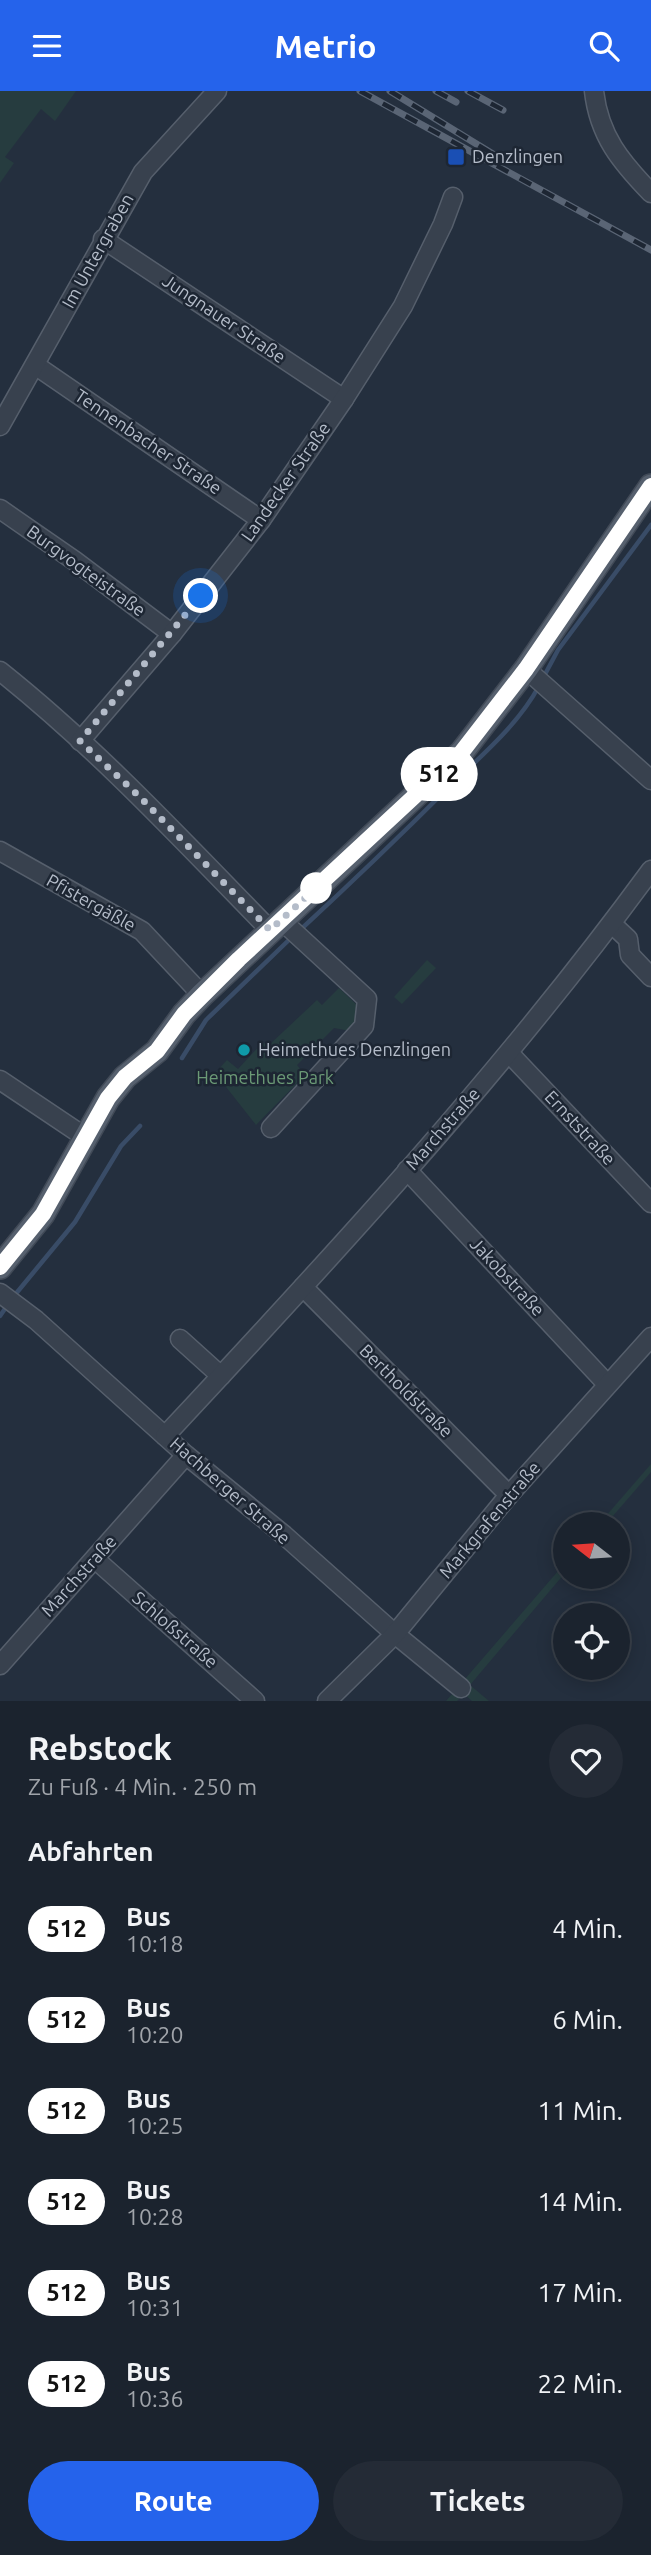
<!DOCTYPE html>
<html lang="de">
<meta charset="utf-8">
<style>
body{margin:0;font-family:Ubuntu,sans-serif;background:#242b36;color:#f1f3f6;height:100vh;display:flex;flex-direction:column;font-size:26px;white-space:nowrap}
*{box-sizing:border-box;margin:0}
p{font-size:23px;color:#a0a4aa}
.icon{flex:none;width:38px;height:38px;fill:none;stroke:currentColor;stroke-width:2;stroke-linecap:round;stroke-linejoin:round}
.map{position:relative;height:1610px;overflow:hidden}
.side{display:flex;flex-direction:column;background:#1b232e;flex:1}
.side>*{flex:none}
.badge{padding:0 14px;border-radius:23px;font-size:24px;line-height:46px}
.needle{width:46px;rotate:287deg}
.fabs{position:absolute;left:553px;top:1421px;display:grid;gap:14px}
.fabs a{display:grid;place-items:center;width:77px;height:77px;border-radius:50%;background:#1b232e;box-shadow:0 4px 18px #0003,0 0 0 2px #39404a;font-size:35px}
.you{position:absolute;width:35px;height:35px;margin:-18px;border:5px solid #fff;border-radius:50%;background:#1a73e8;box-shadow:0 0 0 10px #1a73e833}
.map>.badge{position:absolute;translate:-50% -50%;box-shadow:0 0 0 4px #fff}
h2{padding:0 28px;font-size:26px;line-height:63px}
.round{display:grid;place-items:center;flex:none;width:74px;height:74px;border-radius:37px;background:#242b36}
.overview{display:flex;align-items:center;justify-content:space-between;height:119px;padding:0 28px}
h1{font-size:33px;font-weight:700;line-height:52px}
.primary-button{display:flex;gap:14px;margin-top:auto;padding:14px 28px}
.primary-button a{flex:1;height:80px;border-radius:42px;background:#2563eb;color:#fff;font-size:28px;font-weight:700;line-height:80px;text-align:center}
.primary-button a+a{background:#242b36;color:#f1f3f6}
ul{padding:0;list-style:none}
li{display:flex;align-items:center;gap:21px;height:91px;padding:0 28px}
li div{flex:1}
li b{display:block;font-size:26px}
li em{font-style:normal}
li .badge{min-width:77px;font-weight:700;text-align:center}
header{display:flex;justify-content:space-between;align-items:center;height:91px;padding:0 28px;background:#2563eb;color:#fff;font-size:32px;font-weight:700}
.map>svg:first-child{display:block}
.green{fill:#263c3f}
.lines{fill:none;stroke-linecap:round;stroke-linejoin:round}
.stream{stroke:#394c67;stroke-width:4.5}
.minor-casing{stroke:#565f6c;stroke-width:21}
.major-casing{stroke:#414a57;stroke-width:26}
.minor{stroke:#38414e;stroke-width:18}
.major{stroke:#56606e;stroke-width:23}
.rail-casing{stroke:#5a6575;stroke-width:7}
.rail{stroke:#1d2633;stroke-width:4.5;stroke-dasharray:13;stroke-linecap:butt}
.line-casing{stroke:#fff;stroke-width:16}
.line{stroke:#fff;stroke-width:10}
.walk{stroke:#b4bcc9;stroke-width:7;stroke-dasharray:0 12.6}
.transit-dot{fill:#1a4fb4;stroke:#1d2633;stroke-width:2.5}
.stop-dot{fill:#fff;stroke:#fff;stroke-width:3.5}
.culture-dot{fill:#0f9aa8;stroke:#1d2633;stroke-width:2.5}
.labels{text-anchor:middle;stroke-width:5;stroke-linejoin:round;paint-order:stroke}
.poi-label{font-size:18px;fill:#b4bcc9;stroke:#1d2633;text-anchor:start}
.street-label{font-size:18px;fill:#b4bcc9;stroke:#1d2633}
.park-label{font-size:18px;fill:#6b9a76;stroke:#1d2633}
</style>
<header><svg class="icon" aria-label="menu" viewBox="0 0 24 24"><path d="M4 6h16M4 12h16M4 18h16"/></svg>Metrio<svg class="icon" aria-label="search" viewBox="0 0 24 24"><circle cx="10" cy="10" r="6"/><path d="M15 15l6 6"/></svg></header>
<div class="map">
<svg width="651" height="1610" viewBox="0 0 651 1610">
<rect width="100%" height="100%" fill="#242f3e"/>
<g class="green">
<polygon points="0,0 76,0 55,30 41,18 5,66 14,72 0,92"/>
<polygon points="427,869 436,877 402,913 394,906"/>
<polygon points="339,897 358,915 358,933 350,940 334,937 297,974 305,984 256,1034 215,982 227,969 238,978 263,951 268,955 317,909 322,914"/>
<polygon points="651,1373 651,1381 606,1433 599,1433"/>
<polygon points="565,1472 565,1482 470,1594 489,1610 472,1610 464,1603 457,1610 446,1610"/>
</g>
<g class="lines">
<g class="stream">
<polyline points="543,587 558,559 651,434"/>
<path d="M 298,841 C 350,793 400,745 450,695 C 481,665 518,634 539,595"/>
<polyline points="182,967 206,929 292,846"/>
<polyline points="14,1205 75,1131 121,1055 140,1035"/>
<polyline points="0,1225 9,1212"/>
</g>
<g class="minor-casing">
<g id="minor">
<path d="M 594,0 C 599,45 621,71 651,102"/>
<polyline points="103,148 344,308"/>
<polyline points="35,274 261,429"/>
<polyline points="0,335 143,81 217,0"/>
<polyline points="0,418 75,470 172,543"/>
<polyline points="526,578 651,689"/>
<path d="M 0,580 C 98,658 183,750 270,839"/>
<polyline points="80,650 172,543 261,429 344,308 403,215 443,133 453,106"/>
<polyline points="0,760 142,840 202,904"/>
<polyline points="612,833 628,848 630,864 651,886"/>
<polyline points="509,962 651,1112"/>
<polyline points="0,989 85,1046"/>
<polyline points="271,1037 364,935 367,908 281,829"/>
<polyline points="407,1079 607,1293"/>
<polyline points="303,1196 509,1404"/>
<polyline points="0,1202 36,1229 186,1364 284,1444 395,1543 461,1597"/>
<polyline points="180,1248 221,1285"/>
<path d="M 165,1345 C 335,1163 504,980 651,779"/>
<polyline points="95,1468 255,1610"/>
<polyline points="0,1574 186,1364"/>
<polyline points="327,1610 395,1543 509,1404 651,1246"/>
</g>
</g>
<g class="major-casing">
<polyline id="major" points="0,1176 43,1123 108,1007 125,986 157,960 184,923 202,904 462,661 526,578 651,395"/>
</g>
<use href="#minor" class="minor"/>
<use href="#major" class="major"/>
<g class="rail-casing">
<g id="rail">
<polyline points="360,0 651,159"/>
<polyline points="390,0 501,68"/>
<polyline points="436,0 456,11"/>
<polyline points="468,0 503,19"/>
</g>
</g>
<use href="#rail" class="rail"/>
</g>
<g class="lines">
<g class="line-casing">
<polyline id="line" points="0,1176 43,1123 108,1007 125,986 157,960 184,923 239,868 461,662 526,578 651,395"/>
</g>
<use href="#line" class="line"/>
<polyline class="walk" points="201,505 80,650 141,707 270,839 316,797"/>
</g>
<rect class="transit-dot" x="447" y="57" width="18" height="18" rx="3.5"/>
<circle class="stop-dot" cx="316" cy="797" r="14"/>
<circle class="culture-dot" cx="244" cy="959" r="7"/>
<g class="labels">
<g class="poi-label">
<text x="472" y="72">Denzlingen</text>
<text x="258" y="965">Heimethues Denzlingen</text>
</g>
<g class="street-label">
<text transform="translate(98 160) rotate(-61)" y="6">Im Untergraben</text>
<text transform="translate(224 228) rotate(34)" y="6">Jungnauer Straße</text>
<text transform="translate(148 351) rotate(34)" y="6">Tennenbacher Straße</text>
<text transform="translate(286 391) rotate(-55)" y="6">Landecker Straße</text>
<text transform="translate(86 480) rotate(36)" y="6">Burgvogteistraße</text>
<text transform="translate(91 812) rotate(29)" y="6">Pfistergäßle</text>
<text transform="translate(580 1037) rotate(47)" y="6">Ernststraße</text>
<text transform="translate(443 1038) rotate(-49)" y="6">Marchstraße</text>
<text transform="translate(507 1186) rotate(47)" y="6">Jakobstraße</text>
<text transform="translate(406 1300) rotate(45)" y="6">Bertholdstraße</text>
<text transform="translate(230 1400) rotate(41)" y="6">Hachberger Straße</text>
<text transform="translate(490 1429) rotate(-50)" y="6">Markgrafenstraße</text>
<text transform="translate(79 1485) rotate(-48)" y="6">Marchstraße</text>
<text transform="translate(175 1539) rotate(41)" y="6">Schloßstraße</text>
</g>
<g class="park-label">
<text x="265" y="993">Heimethues Park</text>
</g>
</g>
</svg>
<div class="fabs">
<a><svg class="needle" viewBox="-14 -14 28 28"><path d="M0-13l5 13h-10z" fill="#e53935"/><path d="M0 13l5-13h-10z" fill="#a0a4aa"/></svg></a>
<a><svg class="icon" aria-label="locate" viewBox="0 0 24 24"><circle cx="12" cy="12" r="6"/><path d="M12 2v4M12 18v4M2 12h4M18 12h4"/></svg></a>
</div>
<div class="you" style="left:201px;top:505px"></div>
<b class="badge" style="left:439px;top:683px;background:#fff;color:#111">512</b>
</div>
<section class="side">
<div class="overview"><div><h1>Rebstock</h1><p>Zu Fuß · 4 Min. · 250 m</p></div><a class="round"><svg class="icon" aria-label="heart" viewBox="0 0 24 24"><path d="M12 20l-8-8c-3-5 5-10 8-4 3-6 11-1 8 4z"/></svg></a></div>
<h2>Abfahrten</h2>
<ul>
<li><span class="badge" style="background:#fff;color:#111">512</span><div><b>Bus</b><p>10:18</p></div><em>4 Min.</em></li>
<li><span class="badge" style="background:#fff;color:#111">512</span><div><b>Bus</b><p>10:20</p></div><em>6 Min.</em></li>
<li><span class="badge" style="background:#fff;color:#111">512</span><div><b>Bus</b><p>10:25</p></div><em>11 Min.</em></li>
<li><span class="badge" style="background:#fff;color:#111">512</span><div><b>Bus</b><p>10:28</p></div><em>14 Min.</em></li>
<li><span class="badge" style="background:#fff;color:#111">512</span><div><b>Bus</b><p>10:31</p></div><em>17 Min.</em></li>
<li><span class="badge" style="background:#fff;color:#111">512</span><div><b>Bus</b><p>10:36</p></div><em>22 Min.</em></li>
</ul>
<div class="primary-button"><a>Route</a><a>Tickets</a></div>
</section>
